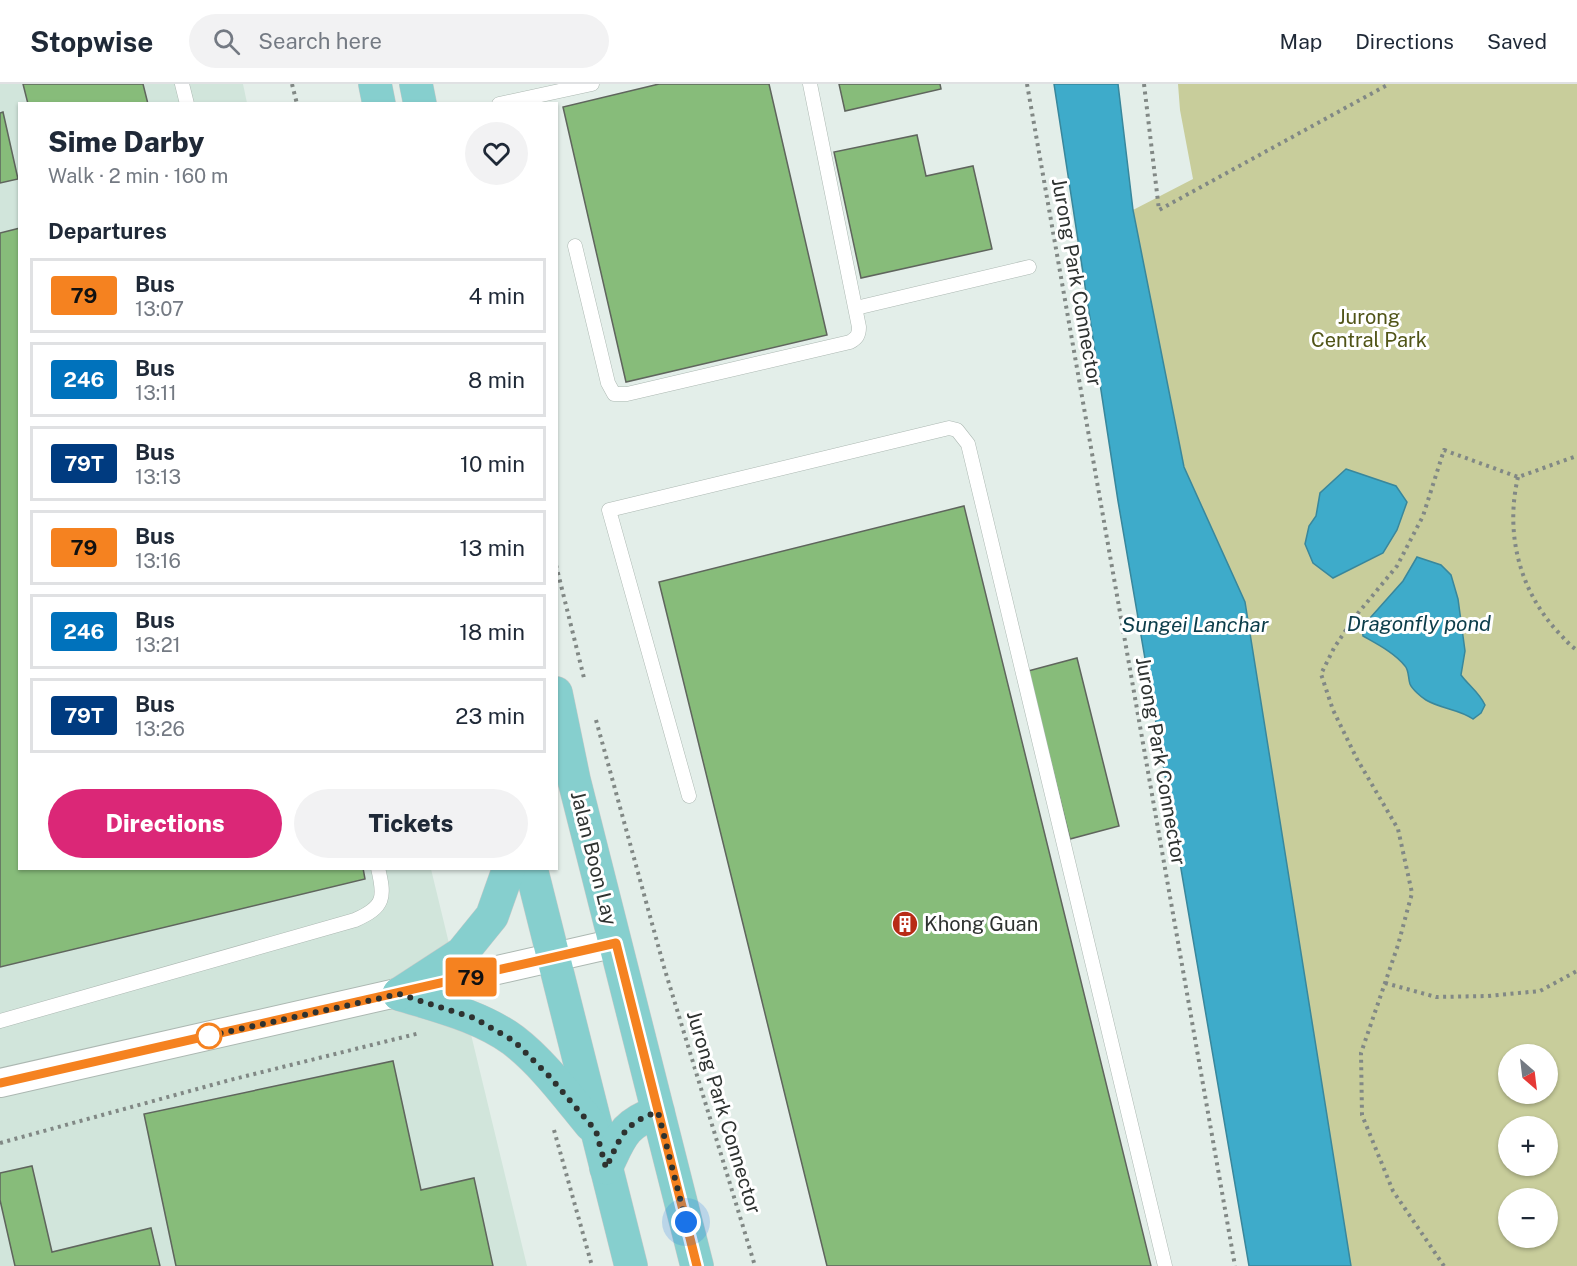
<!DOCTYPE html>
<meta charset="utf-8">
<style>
body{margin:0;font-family:"Public Sans",sans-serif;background:#f2f2f3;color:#1f2937;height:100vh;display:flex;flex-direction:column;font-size:22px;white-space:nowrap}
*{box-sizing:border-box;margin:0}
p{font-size:20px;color:#747a83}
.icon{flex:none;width:33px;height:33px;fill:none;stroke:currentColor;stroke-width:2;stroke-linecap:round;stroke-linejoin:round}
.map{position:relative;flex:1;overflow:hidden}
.details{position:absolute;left:18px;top:18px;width:540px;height:768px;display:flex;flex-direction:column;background:#fff;border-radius:0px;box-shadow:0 2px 4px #0004}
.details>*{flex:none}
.badge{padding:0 12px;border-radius:4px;font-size:21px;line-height:39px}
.needle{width:39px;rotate:152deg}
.tools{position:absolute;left:1498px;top:960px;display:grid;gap:12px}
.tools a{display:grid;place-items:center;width:60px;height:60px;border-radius:50%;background:#fff;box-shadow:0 2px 4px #0004;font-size:30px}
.you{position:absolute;width:30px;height:30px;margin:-15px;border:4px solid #fff;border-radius:50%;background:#1a73e8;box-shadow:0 0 0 9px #1a73e833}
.map>.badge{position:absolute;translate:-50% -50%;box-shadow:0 0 0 3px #fff}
h2{padding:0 30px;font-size:22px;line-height:54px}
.round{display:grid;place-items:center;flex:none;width:63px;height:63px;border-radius:32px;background:#f2f2f3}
.summary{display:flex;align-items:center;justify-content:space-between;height:102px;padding:0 30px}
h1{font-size:28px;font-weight:800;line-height:45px}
.cta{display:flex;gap:12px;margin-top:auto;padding:12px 30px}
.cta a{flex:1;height:69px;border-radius:36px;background:#db2777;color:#fff;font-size:24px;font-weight:800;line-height:69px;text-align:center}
.cta a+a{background:#f2f2f3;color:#1f2937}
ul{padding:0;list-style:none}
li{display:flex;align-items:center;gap:18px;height:75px;margin:0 12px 9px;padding:0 18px;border:3px solid #e0e1e3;border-radius:0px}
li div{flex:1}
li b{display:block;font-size:22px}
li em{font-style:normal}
li .badge{min-width:66px;font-weight:700;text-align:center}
header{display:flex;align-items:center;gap:36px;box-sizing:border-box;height:84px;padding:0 30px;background:#fff;border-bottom:2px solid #e0e1e3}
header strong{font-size:28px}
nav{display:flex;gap:33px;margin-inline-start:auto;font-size:21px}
.search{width:420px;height:54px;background:#f2f2f3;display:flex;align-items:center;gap:15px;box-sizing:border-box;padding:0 21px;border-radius:33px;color:#747a83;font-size:22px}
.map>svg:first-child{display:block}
.built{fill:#d1e5db}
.green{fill:#c8cd9b;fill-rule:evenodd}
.water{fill:#3eabca;stroke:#39879c;stroke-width:1.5}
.building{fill:#87bc7a;stroke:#5f655d;stroke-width:1.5}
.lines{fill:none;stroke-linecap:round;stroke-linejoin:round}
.lane-casing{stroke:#acb8b2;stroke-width:15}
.street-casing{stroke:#acb8b2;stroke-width:30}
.primary-casing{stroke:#c9cac9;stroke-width:34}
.path{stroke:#818885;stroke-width:4;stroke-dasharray:3 4.5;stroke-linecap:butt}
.lane{stroke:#fff;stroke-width:14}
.street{stroke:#fff;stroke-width:28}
.primary{stroke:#86cfce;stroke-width:33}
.line-casing{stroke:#fff;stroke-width:14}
.line{stroke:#f58220;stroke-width:9}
.walk{stroke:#2e3230;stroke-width:6;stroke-dasharray:0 10.8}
.stop-dot{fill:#fff;stroke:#f58220;stroke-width:3}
.labels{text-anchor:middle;stroke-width:6;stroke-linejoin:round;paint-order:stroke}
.street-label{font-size:20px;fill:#2e3230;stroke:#fff}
.park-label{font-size:20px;fill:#505417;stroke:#fff}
.poi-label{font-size:20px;fill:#2e3230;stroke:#fff;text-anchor:start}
.water-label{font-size:21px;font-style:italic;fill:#0c3d4a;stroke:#fff}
</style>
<header>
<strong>Stopwise</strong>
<div class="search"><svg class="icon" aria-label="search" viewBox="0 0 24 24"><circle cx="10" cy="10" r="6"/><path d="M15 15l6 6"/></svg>Search here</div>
<nav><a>Map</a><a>Directions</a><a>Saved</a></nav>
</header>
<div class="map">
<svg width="1577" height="1182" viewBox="0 0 1577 1182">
<rect width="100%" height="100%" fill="#e3eee9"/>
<polygon class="built" points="0,0 243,0 247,19 20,20 20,784 431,785 527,1182 0,1182"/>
<path class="green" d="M 1178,0 L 1577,0 L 1577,1182 L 1351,1182 L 1245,518 L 1184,383 L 1133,126 L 1193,95 L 1180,26 ZM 1509,970 L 1548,970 L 1548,1010 L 1509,1010 ZM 1509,1042 L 1548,1042 L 1548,1082 L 1509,1082 ZM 1509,1114 L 1548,1114 L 1548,1154 L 1509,1154 Z"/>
<g class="water">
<polygon points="1054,0 1118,0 1133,126 1184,383 1245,518 1351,1182 1249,1182 1118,417"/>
<polygon points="1346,385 1396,402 1407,418 1397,446 1383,469 1333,494 1313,479 1305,460 1309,442 1316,432 1320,409"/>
<path d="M 1417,473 L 1441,481 L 1451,491 L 1458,515 L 1465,567 L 1461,591 C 1469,602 1479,608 1485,621 L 1481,629 L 1473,635 C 1459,625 1441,625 1426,616 C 1421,613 1412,605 1410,600 C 1408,594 1409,586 1405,582 C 1395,569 1377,560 1363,552 L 1362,543 L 1403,497 Z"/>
</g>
<g class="building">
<polygon points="23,0 143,0 148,20 28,20"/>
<polygon points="659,0 769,0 827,251 626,298 563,23"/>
<polygon points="839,0 940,0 941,5 845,27"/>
<polygon points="3,28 18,95 0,99 0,29"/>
<polygon points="917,51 926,92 973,82 992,165 861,194 834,68"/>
<polygon points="20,144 20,784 363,784 365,795 0,883 0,149"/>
<polygon points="964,422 1151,1182 827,1182 659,498"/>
<polygon points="1077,574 1119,742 1070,755 1028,587"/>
<polygon points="393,977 421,1106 474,1094 493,1182 176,1182 144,1030"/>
<polygon points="32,1082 52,1168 151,1144 160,1182 15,1182 0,1116 0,1089"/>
</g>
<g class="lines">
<g class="lane-casing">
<g id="lane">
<polyline points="182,0 187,20"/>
<polyline points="499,20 592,0"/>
<path d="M 575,162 L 608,299 L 614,310 L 627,310 L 850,258 C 857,254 859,251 859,243 L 810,0"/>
<polyline points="856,224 1029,183"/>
<polyline points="689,712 609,426 949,344 957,346 968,360 1165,1182"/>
<path d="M 0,937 L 355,836 C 385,823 385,813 378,784"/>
</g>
</g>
<g class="street-casing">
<polyline id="street" points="0,999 616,859"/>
</g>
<g class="primary-casing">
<g id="primary">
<polyline points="375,0 379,20"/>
<polyline points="416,0 420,20"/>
<polyline points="556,609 574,696 697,1182"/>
<polyline points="531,784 631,1182"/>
<path d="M 399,910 C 437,922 480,932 513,956 C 543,979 567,1012 591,1041"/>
<polyline points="399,910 462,869 492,832 509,784"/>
<path d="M 606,1084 C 621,1053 623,1040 658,1028"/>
</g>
</g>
<g class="path">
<polyline points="292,0 297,20"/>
<polyline points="1027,0 1235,1182"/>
<polyline points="1144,0 1159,126 1389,0"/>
<path d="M 1518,393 C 1505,449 1519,505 1557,547 C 1564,554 1569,561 1577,566"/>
<polyline points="556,481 584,594"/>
<polyline points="596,636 664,883 755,1182"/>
<polyline points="1385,899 1436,913 1488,912 1540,907 1577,887"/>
<polyline points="554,1046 592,1182"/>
<polyline points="0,1059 230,996 420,949"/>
<polyline points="1444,1182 1393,1107 1362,1031 1361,969 1398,861 1412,809 1398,745 1357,675 1333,626 1321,590 1334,564 1354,534 1397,482 1423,432 1444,366 1518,393 1577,372"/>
</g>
<use href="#lane" class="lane"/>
<use href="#street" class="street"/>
<use href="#primary" class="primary"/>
</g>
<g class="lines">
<g class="line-casing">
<polyline id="line" points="0,999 616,859 697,1182"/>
</g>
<use href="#line" class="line"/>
<path class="walk" d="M 209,952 L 199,954 L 399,910 L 474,934 L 514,957 L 550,993 L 596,1047 L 606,1084 C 621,1053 623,1039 658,1028 L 686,1138"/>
</g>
<defs>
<g id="building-disc" transform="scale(1.35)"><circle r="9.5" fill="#b82c16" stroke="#fff"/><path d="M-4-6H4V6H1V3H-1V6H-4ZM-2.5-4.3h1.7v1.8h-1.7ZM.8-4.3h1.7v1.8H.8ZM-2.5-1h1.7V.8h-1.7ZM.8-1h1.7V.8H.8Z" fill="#fff"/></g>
</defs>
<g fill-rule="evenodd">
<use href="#building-disc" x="905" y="840"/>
</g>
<circle class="stop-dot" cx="209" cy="952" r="12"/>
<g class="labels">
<g class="street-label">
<text transform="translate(1077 198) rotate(80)" y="7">Jurong Park Connector</text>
<text transform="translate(1161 677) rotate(80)" y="7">Jurong Park Connector</text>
<text transform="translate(594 774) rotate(76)" y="7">Jalan Boon Lay</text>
<text transform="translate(724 1028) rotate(73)" y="7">Jurong Park Connector</text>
</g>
<g class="park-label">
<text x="1369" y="240">Jurong<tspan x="1369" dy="23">Central Park</tspan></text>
</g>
<g class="poi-label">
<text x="924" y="847">Khong Guan</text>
</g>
<g class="water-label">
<text x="1419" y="547">Dragonfly pond</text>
<text x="1195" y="548">Sungei Lanchar</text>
</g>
</g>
</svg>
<div class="tools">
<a><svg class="needle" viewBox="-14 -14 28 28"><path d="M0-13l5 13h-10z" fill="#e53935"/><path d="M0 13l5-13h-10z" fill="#747a83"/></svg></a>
<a>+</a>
<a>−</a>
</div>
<div class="you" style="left:686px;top:1138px"></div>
<b class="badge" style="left:471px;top:893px;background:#f58220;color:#111">79</b>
<section class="details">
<div class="summary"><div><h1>Sime Darby</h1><p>Walk · 2 min · 160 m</p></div><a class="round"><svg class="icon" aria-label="heart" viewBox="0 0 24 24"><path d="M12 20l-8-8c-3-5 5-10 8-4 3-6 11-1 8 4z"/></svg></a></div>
<h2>Departures</h2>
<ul>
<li><span class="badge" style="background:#f58220;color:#111">79</span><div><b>Bus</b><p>13:07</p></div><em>4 min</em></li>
<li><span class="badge" style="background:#0072bc;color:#fff">246</span><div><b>Bus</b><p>13:11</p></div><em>8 min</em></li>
<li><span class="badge" style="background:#003b80;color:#fff">79T</span><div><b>Bus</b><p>13:13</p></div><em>10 min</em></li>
<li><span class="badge" style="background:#f58220;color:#111">79</span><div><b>Bus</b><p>13:16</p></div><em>13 min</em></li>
<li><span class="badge" style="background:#0072bc;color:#fff">246</span><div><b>Bus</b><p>13:21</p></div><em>18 min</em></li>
<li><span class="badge" style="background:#003b80;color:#fff">79T</span><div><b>Bus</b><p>13:26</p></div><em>23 min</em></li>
</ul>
<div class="cta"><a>Directions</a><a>Tickets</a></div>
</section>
</div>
